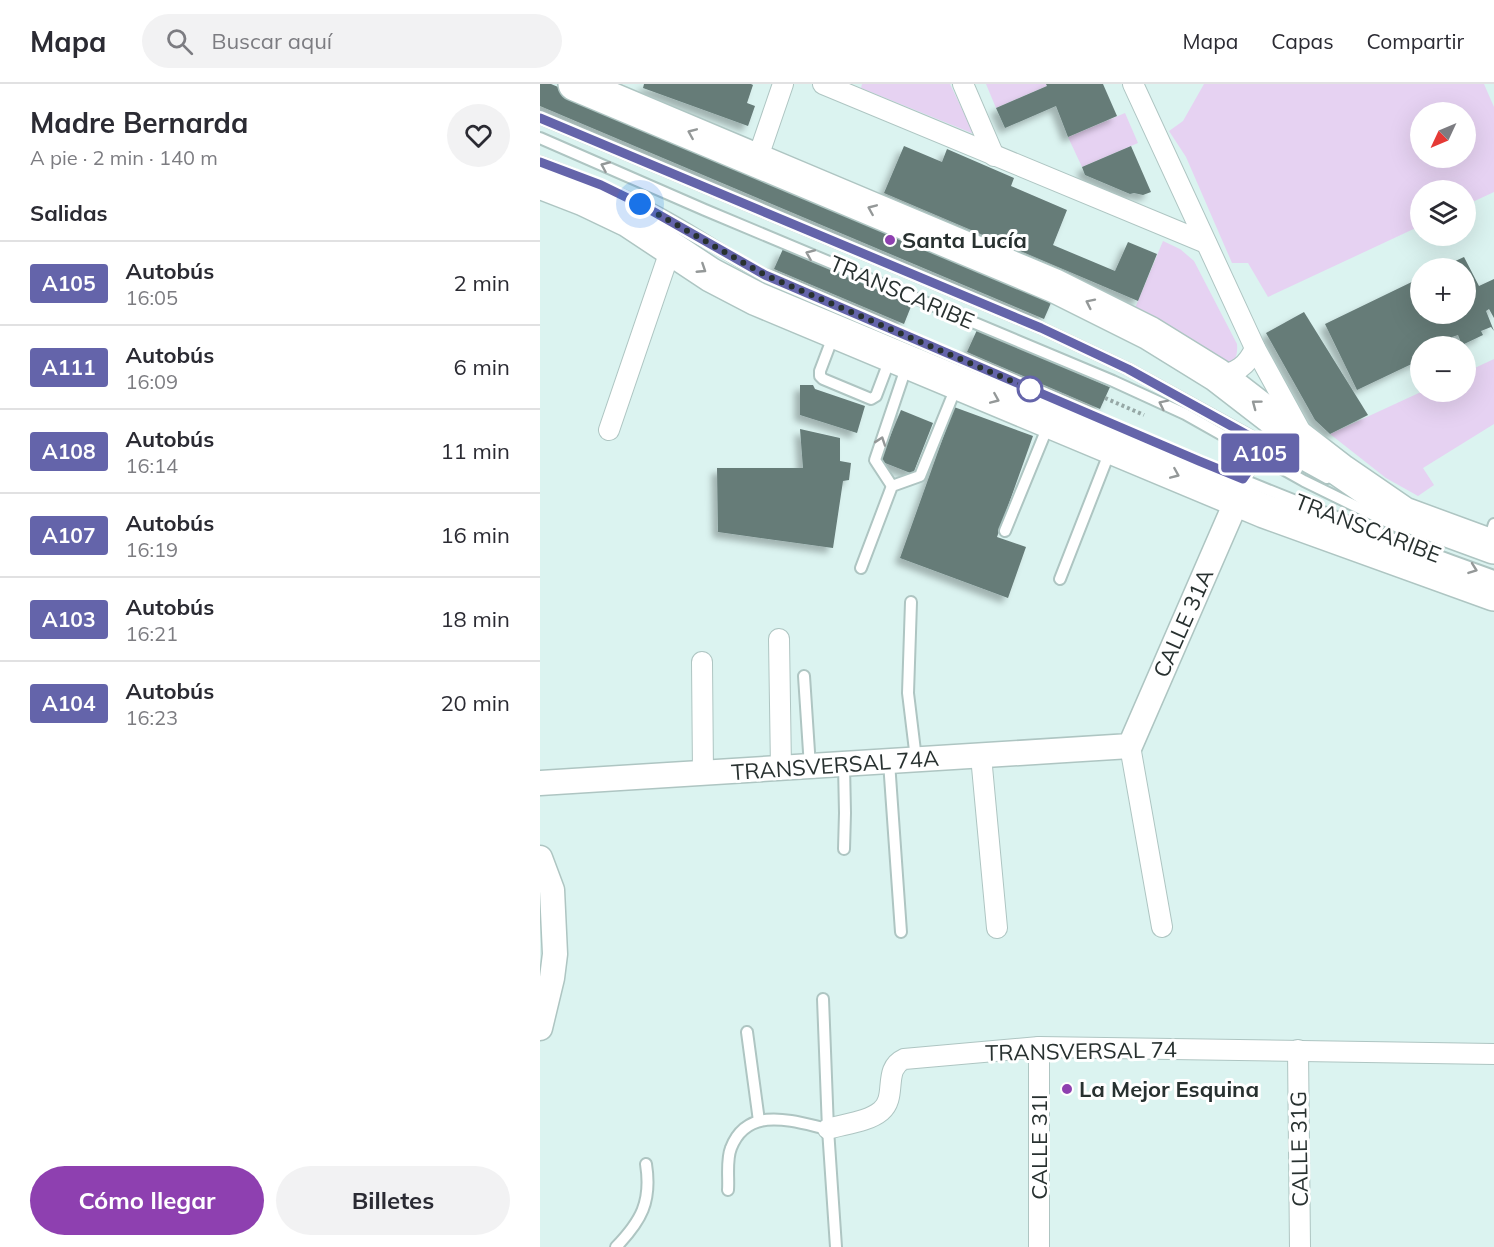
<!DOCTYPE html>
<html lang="es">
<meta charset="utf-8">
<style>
body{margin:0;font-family:Mulish,sans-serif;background:#f2f2f3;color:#2b2b33;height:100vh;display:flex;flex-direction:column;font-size:22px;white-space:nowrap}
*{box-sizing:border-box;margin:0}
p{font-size:20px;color:#7c7c81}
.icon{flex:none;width:33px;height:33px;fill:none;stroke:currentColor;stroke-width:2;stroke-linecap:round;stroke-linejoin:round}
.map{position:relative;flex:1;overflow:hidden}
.sheet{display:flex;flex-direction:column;background:#fff;width:540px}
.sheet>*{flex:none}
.badge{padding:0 12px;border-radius:4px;font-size:21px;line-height:39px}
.needle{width:39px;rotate:226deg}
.controls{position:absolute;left:870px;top:18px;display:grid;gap:12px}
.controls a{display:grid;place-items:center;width:66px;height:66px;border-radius:50%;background:#fff;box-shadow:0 6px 24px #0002;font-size:30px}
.you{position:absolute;width:30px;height:30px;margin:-15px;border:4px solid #fff;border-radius:50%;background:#1a73e8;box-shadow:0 0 0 9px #1a73e833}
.map>.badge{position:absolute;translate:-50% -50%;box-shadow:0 0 0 3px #fff}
h2{padding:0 30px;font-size:22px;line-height:54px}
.round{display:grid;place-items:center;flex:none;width:63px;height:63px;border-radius:32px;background:#f2f2f3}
.summary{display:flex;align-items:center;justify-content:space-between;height:102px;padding:0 30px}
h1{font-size:28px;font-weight:700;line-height:45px}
.button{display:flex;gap:12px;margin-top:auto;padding:12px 30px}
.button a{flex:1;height:69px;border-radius:36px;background:#8e40b0;color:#fff;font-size:24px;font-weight:700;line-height:69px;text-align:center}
.button a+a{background:#f2f2f3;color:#2b2b33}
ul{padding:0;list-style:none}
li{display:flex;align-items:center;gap:18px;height:84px;padding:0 30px;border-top:2px solid #e1e1e2}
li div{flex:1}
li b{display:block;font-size:22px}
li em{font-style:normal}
li .badge{min-width:66px;font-weight:700;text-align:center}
header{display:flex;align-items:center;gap:36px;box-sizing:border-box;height:84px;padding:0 30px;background:#fff;border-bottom:2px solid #e1e1e2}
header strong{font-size:28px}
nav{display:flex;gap:33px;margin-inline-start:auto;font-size:21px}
.search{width:420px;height:54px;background:#f2f2f3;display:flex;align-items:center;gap:15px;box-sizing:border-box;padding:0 21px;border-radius:33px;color:#7c7c81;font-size:22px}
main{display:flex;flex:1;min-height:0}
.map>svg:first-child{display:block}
.green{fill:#e6d2f2;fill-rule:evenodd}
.building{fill:#667b78;filter:url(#shadow)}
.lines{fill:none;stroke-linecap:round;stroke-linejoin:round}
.service-casing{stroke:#aec5c2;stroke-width:14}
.minor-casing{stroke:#aec5c2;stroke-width:22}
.tertiary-casing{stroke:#aec5c2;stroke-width:27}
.trunk-casing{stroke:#aec5c2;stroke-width:36}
.path{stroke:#96a8a6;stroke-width:4;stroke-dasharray:3 3;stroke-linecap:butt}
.service{stroke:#fff;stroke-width:10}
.minor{stroke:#fff;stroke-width:20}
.tertiary{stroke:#fff;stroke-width:24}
.trunk{stroke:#fff;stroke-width:33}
.oneway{stroke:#949898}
.line-casing{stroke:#fff;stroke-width:14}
.line{stroke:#6464aa;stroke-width:9}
.walk{stroke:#283130;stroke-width:6;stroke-dasharray:0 10.8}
.poi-dot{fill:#8e40b0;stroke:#fff;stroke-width:2}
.stop-dot{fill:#fff;stroke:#6464aa;stroke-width:3}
.labels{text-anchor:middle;stroke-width:6;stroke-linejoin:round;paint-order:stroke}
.poi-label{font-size:22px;font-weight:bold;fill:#283130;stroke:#fff;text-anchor:start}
.street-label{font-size:22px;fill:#283130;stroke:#fff}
</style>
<header>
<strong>Mapa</strong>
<div class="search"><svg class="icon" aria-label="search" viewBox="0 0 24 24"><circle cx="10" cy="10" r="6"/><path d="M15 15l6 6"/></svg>Buscar aquí</div>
<nav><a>Mapa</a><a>Capas</a><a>Compartir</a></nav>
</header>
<main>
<section class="sheet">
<div class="summary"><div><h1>Madre Bernarda</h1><p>A pie · 2 min · 140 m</p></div><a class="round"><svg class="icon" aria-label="heart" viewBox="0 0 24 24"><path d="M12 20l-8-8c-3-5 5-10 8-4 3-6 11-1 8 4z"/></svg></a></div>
<h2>Salidas</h2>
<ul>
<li><span class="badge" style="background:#6464aa;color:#fff">A105</span><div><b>Autobús</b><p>16:05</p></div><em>2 min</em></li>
<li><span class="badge" style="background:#6464aa;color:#fff">A111</span><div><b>Autobús</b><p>16:09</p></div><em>6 min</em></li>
<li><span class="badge" style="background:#6464aa;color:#fff">A108</span><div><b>Autobús</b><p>16:14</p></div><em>11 min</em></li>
<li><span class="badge" style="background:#6464aa;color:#fff">A107</span><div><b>Autobús</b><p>16:19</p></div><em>16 min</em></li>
<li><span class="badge" style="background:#6464aa;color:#fff">A103</span><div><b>Autobús</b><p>16:21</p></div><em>18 min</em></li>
<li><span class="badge" style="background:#6464aa;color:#fff">A104</span><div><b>Autobús</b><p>16:23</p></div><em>20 min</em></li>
</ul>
<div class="button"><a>Cómo llegar</a><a>Billetes</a></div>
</section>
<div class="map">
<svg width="954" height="1163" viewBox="0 0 954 1163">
<defs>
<filter id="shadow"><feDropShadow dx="-5.5" dy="5.5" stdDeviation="3" flood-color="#0004"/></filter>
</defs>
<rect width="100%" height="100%" fill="#dbf3f0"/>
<g class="green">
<polygon points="322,0 410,0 434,50 321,4"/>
<polygon points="446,0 506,0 507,2 456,24"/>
<path d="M 664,0 L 944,0 L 954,23 L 954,108 L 926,121 L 926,106 L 880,106 L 880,142 L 728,213 L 708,179 L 692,179 L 646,73 L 629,47 L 643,37 ZM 880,28 L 926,28 L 926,74 L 880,74 Z"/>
<polygon points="585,29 598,59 542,83 528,53"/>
<path d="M 623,157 L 640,165 L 654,177 L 697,260 C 698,273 695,278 683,283 L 593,229 Z"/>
<polygon points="954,275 954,340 883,384 894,401 878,412 846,394 790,350 881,308 926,308 926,288"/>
</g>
<g class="building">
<polygon points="0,0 11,0 514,212 504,235 0,22"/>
<polygon points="104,0 211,0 213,1 207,19 215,22 208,42 103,4"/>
<polygon points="506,0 563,0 577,32 528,53 516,22 465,44 456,24 507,2"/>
<polygon points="364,62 402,78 407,65 474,94 471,102 527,126 513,161 575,187 588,158 617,170 598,217 344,109"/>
<polygon points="591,62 611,108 603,111 594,109 590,110 545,91 542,83"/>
<polygon points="243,165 372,220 364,240 234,185"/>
<polygon points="924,173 939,202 954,195 954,234 949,225 946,227 954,247 951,243 941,247 943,251 922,261 918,251 912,253 915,260 909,262 880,262 880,276 817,306 785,240 880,194 880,230 926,230 926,184 900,184"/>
<polygon points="764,228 828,331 790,350 775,336 726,249"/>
<polygon points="437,246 570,303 560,325 427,268"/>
<polygon points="260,301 273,301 275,305 325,322 317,349 260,331"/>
<polygon points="414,323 493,352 457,453 486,463 468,514 360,474"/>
<polygon points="361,326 393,339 373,390 340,377"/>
<polygon points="260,345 300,354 300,377 311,379 309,396 303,397 293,464 178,448 177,384 263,384"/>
</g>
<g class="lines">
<g class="service-casing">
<g id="service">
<polyline points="0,34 501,244 588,285 787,394"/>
<polyline points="0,54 165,126 573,297 645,330 764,397 860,444"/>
<path d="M 0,78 C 47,96 94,114 138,140 C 167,157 195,176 225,191 C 466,295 706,404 954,492"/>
<polyline points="294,250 280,287 280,292 283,295 331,315 336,312 350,275"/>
<polyline points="703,395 715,379 720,368"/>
<polyline points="352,402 335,376 367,281"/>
<polyline points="465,447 508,342"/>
<polyline points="948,458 954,440"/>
<polyline points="321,484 352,402 380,392 417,301"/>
<polyline points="520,495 570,367"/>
<polyline points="371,518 368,609 376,675"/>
<polyline points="264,592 270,683"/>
<polyline points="349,678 361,848"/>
<polyline points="304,681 305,729 304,765"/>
<polyline points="283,915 288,1045 296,1163"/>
<polyline points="207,948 219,1037"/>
<path d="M 188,1106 C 189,1094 186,1076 191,1064 C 208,1020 255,1038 288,1045"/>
<path d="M 76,1163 C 101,1137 112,1118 106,1080"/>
</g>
</g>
<g class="minor-casing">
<g id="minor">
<polyline points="283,0 666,159"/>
<polyline points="423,0 454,72"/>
<polyline points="593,0 715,264 761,348"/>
<polyline points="217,76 243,0"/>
<path d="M 677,291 C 696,290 708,281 715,264"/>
<polyline points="69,346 131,164"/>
<polyline points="239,555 241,685"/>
<polyline points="162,578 163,690"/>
<polyline points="590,662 622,843"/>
<polyline points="441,672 457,844"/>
<polyline points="758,966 760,1163"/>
<path d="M 288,1045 C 304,1040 328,1038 341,1027 C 358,1013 342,985 364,975 L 499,963 L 954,970"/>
<polyline points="499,1163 499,963"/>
</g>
</g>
<g class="tertiary-casing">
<g id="tertiary">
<polyline points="0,699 590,662 697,416"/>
<polyline points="0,774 12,806 15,870 12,894 0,944"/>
</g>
</g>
<g class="trunk-casing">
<g id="trunk">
<polyline points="35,0 515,202 609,249 677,291 800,386 864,430 954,463"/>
<polyline points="0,98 44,115 88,136 171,191 217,215 724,427 954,510"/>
</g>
</g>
<polyline class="path" points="565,314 604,331"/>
<use href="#service" class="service"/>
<use href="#minor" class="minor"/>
<use href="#tertiary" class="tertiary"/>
<use href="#trunk" class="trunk"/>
</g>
<defs><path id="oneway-chevron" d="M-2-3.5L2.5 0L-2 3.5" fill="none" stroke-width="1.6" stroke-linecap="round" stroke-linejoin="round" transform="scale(1.5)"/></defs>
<g class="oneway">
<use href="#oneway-chevron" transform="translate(152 49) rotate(-157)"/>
<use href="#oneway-chevron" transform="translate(65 82) rotate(-156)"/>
<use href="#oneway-chevron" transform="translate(332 125) rotate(-157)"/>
<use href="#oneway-chevron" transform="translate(270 170) rotate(-157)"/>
<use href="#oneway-chevron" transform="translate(162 185) rotate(33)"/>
<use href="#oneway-chevron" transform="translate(550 219) rotate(-154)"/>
<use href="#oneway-chevron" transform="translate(455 315) rotate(23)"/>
<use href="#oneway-chevron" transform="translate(623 320) rotate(-154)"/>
<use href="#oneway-chevron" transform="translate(716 320) rotate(-143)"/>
<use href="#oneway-chevron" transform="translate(341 357) rotate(-71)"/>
<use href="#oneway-chevron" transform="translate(635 390) rotate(23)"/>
<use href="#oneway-chevron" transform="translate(933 485) rotate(20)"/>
</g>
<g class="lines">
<g class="line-casing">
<polyline id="line" points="0,34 501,244 588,285 722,359 719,372 703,395 659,377 225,191 100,120 61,101 0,78"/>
</g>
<use href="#line" class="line"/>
<polyline class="walk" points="100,120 225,191 490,305"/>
</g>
<g class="poi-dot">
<circle cx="350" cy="156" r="6"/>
<circle cx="527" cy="1005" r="6"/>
</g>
<circle class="stop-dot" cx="490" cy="305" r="12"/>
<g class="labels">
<g class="poi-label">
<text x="362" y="164">Santa Lucía</text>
<text x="539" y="1013">La Mejor Esquina</text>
</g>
<g class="street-label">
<text transform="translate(362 208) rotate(23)" y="8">TRANSCARIBE</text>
<text transform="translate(828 444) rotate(21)" y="8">TRANSCARIBE</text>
<text transform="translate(643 539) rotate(-66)" y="8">CALLE 31A</text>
<text transform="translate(295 681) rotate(-4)" y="8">TRANSVERSAL 74A</text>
<text transform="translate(541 967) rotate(-1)" y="8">TRANSVERSAL 74</text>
<text transform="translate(499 1063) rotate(-90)" y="8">CALLE 31I</text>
<text transform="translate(759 1065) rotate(-91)" y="8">CALLE 31G</text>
</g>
</g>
</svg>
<div class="controls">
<a><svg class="needle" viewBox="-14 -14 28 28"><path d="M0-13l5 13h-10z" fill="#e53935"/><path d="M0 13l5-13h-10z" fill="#7c7c81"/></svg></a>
<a><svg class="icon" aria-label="layers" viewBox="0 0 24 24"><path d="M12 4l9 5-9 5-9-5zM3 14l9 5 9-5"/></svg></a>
<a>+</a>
<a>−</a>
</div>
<div class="you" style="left:100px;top:120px"></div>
<b class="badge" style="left:720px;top:369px;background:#6464aa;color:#fff">A105</b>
</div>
</main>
